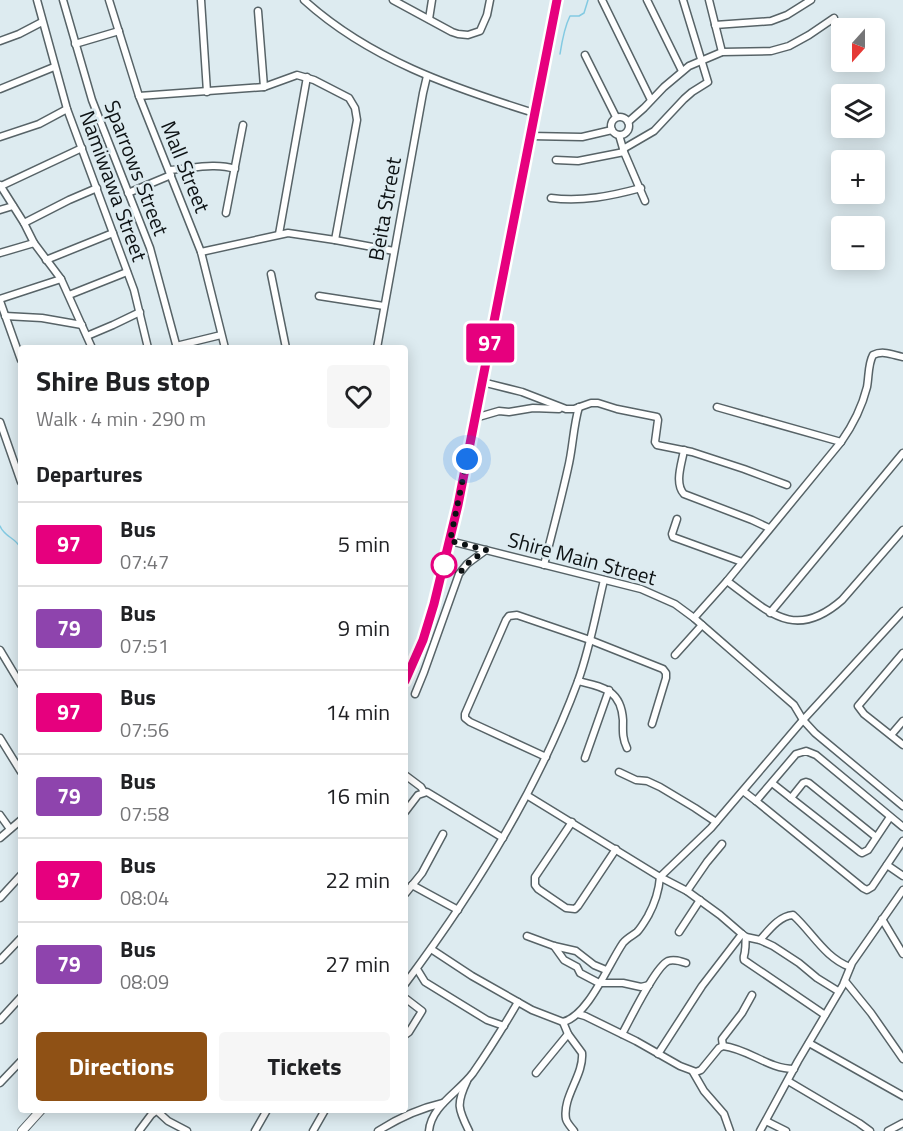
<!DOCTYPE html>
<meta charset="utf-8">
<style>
body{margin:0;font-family:"Titillium Web",sans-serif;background:#f6f6f6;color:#202124;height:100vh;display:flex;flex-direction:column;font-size:22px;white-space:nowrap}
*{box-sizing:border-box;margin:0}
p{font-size:20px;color:#757577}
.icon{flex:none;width:33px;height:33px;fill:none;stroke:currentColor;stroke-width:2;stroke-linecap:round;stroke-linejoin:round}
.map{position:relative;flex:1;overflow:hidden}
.drawer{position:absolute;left:18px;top:345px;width:390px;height:768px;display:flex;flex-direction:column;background:#fff;border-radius:6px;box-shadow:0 3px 15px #0003}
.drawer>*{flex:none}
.badge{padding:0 12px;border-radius:4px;font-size:21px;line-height:39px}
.needle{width:39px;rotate:201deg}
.tools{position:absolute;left:831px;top:18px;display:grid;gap:12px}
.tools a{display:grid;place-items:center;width:54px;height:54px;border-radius:6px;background:#fff;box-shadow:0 3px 15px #0003;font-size:30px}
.you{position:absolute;width:30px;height:30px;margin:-15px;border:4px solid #fff;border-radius:50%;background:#1a73e8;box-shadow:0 0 0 9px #1a73e833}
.map>.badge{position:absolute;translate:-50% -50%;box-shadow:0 0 0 3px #fff}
h2{padding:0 18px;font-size:22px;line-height:54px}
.round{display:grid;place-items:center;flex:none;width:63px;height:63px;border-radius:6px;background:#f6f6f6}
.headline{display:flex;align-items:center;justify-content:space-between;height:102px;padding:0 18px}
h1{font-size:28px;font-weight:700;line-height:45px}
.button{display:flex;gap:12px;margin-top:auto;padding:12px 18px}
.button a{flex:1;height:69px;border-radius:6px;background:#8f5115;color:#fff;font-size:24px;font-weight:700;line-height:69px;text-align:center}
.button a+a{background:#f6f6f6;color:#202124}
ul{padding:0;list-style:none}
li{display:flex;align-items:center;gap:18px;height:84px;padding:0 18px;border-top:2px solid #e0e0e0}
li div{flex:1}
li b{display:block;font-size:22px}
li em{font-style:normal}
li .badge{min-width:66px;font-weight:700;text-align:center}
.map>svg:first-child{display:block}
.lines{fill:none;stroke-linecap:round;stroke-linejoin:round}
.stream{stroke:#83cae2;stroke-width:1.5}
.minor-casing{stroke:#576367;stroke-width:9}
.major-casing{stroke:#576367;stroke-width:10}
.minor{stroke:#fff;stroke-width:6}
.major{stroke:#fff;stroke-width:8}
.line-casing{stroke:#fff;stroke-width:14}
.line{stroke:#e6007e;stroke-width:9}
.walk{stroke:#0d1214;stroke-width:6;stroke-dasharray:0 10.8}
.stop-dot{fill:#fff;stroke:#e6007e;stroke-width:3}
.labels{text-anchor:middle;stroke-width:5;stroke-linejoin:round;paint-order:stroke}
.street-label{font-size:21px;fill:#0d1214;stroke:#ddebf0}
</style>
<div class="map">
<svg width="903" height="1131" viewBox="0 0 903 1131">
<rect width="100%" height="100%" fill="#ddebf0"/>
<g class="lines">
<g class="stream">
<path d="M 560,54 C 562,41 564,28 570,16 L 579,16 L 584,13 L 588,0"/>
<path d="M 0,526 C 5,538 16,537 21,549"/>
</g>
<g class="minor-casing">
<g id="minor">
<polyline points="37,0 67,109 134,290 148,348"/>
<polyline points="63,0 92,100 150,248 177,348"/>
<polyline points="109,0 139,96 201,252 225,348"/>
<polyline points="201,0 207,92"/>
<path d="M 304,0 C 369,59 451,87 534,113"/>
<polyline points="393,0 452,32 458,34 468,35 480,31 487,15 490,0"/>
<polyline points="602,0 651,100"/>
<polyline points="647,0 682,71"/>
<polyline points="709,0 722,52"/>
<polyline points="258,11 264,87"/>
<polyline points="429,19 432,0"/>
<polyline points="715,25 771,21 787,15 811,0"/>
<polyline points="0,41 19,34 42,22"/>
<polyline points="75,44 119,31"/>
<polyline points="585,55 616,117"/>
<polyline points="0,89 54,67"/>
<polyline points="139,96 264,87 297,75 314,80 349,98 355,108 357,120 335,240"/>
<circle cx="620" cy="126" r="9"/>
<polyline points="628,122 644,108 664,87 689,66 722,52 771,51 789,46 809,35 834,18"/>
<polyline points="619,135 624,152 645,201"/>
<polyline points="530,136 582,137 612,130"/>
<polyline points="0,137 39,124 67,109"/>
<polyline points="623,149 654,131 684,99 692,92 708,82 683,0"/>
<polyline points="556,160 578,161 624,152"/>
<path d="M 169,170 C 190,169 215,162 235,169"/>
<polyline points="0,185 24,223 34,243 61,279 92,348"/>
<polyline points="1,186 82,148"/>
<polyline points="128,193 171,175"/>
<path d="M 551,198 C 582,202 611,196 641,188"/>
<polyline points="0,210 13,206"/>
<polyline points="226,213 243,125"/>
<polyline points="24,223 69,200 97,188"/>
<polyline points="279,234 307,77"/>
<polyline points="201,252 288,233 335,240 394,251"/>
<polyline points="0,253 34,243"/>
<polyline points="46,260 113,233"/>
<polyline points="271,274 286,348"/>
<polyline points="69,295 127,272"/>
<polyline points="319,296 384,306"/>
<polyline points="0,299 61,279"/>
<polyline points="0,301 21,360"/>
<polyline points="5,316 42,318 82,325"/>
<polyline points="87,336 113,325 140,312"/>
<polyline points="176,346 221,335"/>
<polyline points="377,348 423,93 427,76"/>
<polyline points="482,382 522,392 566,409 574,409 591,403 598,403 617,409 657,417 658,420 655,442 657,445 692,452 744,469 787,485"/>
<polyline points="717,407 841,442"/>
<polyline points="475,418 499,411 509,412 533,408 559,409"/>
<polyline points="0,422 21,482"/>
<path d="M 684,450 C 682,463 674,483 684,494 L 752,520 L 769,528"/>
<polyline points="677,519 672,534 673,537 742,562"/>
<polyline points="450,541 641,589 675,604 694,618 794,705 803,720 815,733 903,806"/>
<path d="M 544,565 C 552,533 561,500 568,468 C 573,448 573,427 579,407"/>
<path d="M 727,581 C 768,611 794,642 842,600 L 903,530"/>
<polyline points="770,613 903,453"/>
<path d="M 694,618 L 727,581 L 841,442 C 853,425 862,407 867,387 C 869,376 868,364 873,355 C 883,350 893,355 903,357"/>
<polyline points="0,650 21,685"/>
<polyline points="903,653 858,706 864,714 903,745"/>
<polyline points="675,655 702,625"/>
<path d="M 578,681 C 602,687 621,689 623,720 C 623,730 622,738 627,748"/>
<polyline points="415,694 424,672 459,574 467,564 486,550"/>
<polyline points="891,735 903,721"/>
<polyline points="0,738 21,772"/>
<polyline points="546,757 470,722 465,718 465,714 506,620 509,616 517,615 590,640 663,669 666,673 666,678 652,724"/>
<polyline points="585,758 609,690"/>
<polyline points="619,772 636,780 647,781 660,787 695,808 716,822"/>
<polyline points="405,775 421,787 424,792"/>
<polyline points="772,783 791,798"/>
<polyline points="743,791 756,801"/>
<polyline points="528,796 660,877 687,891 720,915 742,934 746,937 760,940 773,946 799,963 817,978 838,991"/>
<polyline points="405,812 418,795 427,792 503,838"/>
<polyline points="0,815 10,829"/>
<polyline points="572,822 535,877 535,885 538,889 566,908 575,909 578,906 616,849"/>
<polyline points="903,827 816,755 806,751 796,754 756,801 863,888 867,890 872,887 903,841"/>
<polyline points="876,837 809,783 806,782 803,783 791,798 860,852 862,853 868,850 890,817"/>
<polyline points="0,838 21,820"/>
<polyline points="887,865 903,876"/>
<polyline points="412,885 458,910"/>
<polyline points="687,891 707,862 722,844"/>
<polyline points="405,894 422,873 443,834"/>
<polyline points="0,898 21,875"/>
<polyline points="882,919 903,954"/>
<polyline points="679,932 700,900"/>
<polyline points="527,936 554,946 576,951 594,965 606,970"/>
<path d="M 746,937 C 745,942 746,945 745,950 C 745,955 743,955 744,960 L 825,1015"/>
<path d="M 760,940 C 769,930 779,916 793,915 C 812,932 825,958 850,967"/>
<polyline points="554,946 564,960 577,967 580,973 599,983 623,983 641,987 649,985"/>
<path d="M 431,949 L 472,976 L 532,1010 L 563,1022 C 588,1016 608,965 623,943 C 627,938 632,936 637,932 C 641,928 645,921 648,916 C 654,905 659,890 660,877 L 711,828 L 803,720 L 903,611"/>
<polyline points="0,960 21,938"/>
<polyline points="417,969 425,982 487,1020 504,1026"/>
<polyline points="845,981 871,1013 903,1059"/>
<path d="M 405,984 C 474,892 538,789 578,681 C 590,648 596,613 604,580"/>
<polyline points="405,998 422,1011 409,1032 405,1035"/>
<path d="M 578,1014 L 585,1016 L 636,1041 L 680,1066 L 696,1072 L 701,1070 L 719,1048 L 723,1046 C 749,1049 768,1069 794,1069"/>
<polyline points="0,1020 21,997"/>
<path d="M 563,1022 L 568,1034 L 582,1053 C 584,1075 562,1097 566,1119 C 567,1123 571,1127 574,1131"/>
<path d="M 622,1034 C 630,1020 655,967 668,961 C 674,959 680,961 686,963"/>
<polyline points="809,1043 903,1096"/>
<polyline points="723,1046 722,1039 742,1013 752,995"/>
<polyline points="658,1054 702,986 742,934"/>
<polyline points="693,1072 704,1091 724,1114 730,1131"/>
<polyline points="536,1073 568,1034"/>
<path d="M 467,1081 C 456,1104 458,1109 469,1131"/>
<polyline points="788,1081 859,1123 870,1131"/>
<polyline points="0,1083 21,1061"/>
<polyline points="156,1110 168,1121 187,1131"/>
<polyline points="766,1121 786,1131"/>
<polyline points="139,1131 151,1115 156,1111"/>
<polyline points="255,1131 267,1110"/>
<polyline points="313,1131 325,1110"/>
<path d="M 378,1131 C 397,1119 421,1108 443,1103"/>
<path d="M 429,1131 C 431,1106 459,1092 473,1073 C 489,1050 504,1026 518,1002"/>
<polyline points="760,1131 798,1061 843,985 852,963 903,890"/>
<polyline points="888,1131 903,1123"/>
</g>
</g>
<g class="major-casing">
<g id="major">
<path d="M 405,681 C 418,650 430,620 439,588 C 447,561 452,533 458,505 L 557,0"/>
<polyline points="22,1131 41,1110"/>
</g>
</g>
<use href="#minor" class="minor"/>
<use href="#major" class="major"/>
</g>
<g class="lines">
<g class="line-casing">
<polyline id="line" points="405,681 423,640 434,604 458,505 557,0"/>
</g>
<use href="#line" class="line"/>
<polyline class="walk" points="444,565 459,574 467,564 486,550 450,541 467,459"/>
</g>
<circle class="stop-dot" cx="444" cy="565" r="12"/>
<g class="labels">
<g class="street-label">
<text transform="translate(185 167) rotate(68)" y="7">Mall Street</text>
<text transform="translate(136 168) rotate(69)" y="7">Sparrows Street</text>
<text transform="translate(113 186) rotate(70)" y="7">Namiwawa Street</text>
<text transform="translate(385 209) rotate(-80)" y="7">Beita Street</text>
<text transform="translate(582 559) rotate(15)" y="7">Shire Main Street</text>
</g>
</g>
</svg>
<div class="tools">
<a><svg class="needle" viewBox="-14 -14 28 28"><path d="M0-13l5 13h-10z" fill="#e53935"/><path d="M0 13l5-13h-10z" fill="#757577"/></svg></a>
<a><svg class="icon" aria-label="layers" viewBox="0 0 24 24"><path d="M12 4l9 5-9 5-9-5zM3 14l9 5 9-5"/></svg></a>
<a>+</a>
<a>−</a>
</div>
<div class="you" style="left:467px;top:459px"></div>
<b class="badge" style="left:490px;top:343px;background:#e6007e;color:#fff">97</b>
<section class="drawer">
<div class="headline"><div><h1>Shire Bus stop</h1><p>Walk · 4 min · 290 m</p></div><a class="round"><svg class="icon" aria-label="heart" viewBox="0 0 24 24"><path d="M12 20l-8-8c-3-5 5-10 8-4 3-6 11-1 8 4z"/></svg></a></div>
<h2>Departures</h2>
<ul>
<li><span class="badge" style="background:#e6007e;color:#fff">97</span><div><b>Bus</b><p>07:47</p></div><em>5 min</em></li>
<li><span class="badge" style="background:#8e44ad;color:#fff">79</span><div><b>Bus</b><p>07:51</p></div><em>9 min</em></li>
<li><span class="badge" style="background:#e6007e;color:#fff">97</span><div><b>Bus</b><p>07:56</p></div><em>14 min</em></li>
<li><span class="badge" style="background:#8e44ad;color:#fff">79</span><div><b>Bus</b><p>07:58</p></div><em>16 min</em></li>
<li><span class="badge" style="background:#e6007e;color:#fff">97</span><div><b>Bus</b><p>08:04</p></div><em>22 min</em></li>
<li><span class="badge" style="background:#8e44ad;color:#fff">79</span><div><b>Bus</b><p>08:09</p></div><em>27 min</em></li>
</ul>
<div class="button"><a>Directions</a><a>Tickets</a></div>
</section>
</div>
